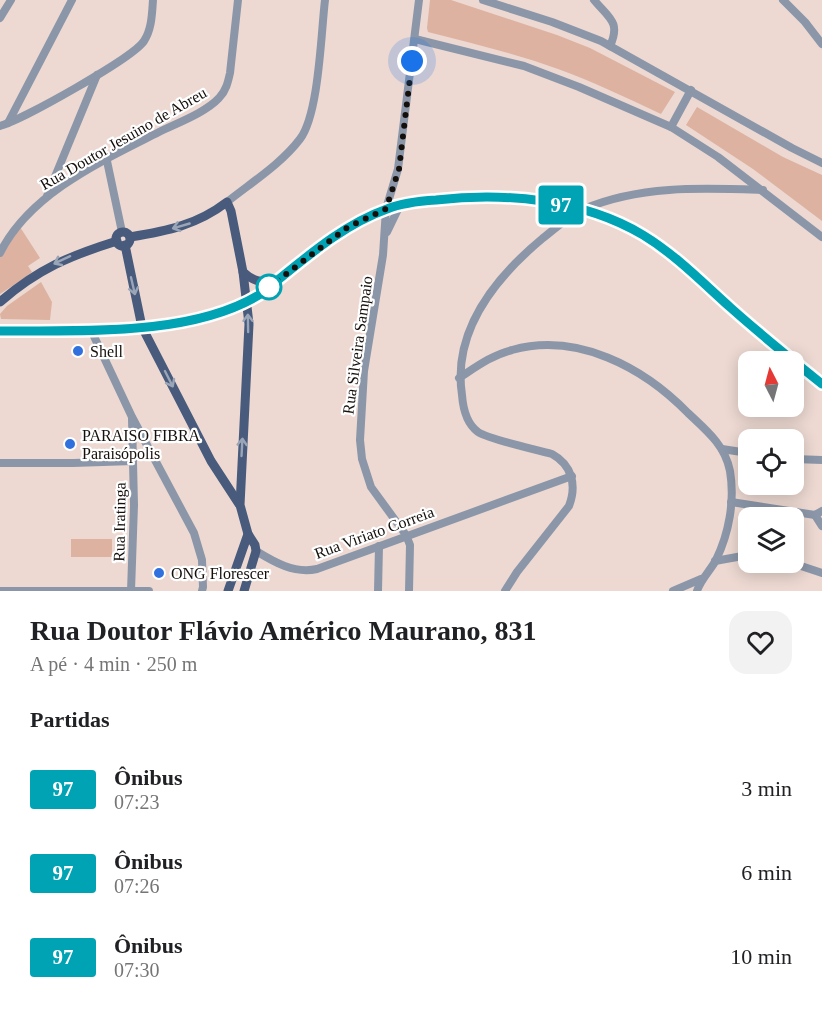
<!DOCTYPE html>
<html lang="pt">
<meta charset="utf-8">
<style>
body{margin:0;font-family:"Times New Roman",serif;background:#f2f2f2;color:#202124;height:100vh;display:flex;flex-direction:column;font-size:22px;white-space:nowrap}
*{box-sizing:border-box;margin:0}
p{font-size:20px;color:#757577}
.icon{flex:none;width:33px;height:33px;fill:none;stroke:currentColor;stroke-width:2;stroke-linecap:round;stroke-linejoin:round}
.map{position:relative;height:591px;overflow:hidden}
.side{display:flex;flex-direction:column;background:#fff;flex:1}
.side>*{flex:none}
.badge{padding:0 12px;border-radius:4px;font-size:21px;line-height:39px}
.needle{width:39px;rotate:354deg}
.buttons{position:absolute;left:738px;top:351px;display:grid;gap:12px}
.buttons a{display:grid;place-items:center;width:66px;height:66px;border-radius:12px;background:#fff;box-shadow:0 3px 15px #0003;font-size:30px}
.you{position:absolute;width:30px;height:30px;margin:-15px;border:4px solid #fff;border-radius:50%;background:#1a73e8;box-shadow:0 0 0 9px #1a73e833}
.map>.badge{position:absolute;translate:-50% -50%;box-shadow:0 0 0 3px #fff}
h2{padding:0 30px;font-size:22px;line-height:54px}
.round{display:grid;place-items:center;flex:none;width:63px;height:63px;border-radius:18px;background:#f2f2f2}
.head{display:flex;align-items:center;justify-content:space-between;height:102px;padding:0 30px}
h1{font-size:28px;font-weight:800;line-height:45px}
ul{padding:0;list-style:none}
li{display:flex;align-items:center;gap:18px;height:84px;padding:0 30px}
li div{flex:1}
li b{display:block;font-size:22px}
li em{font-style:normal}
li .badge{min-width:66px;font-weight:700;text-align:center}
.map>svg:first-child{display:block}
.green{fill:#ddb2a0}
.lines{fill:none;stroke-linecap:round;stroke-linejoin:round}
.minor{stroke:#8b97a9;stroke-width:8}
.major{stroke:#485b7c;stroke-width:9}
.oneway{stroke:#9aa5b7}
.line-casing{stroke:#fff;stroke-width:14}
.line{stroke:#00a3b4;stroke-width:9}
.walk{stroke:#150f0c;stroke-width:6;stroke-dasharray:0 10.8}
.stop-dot{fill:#fff;stroke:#00a3b4;stroke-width:3}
.poi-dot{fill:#3071de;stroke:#fff;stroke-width:2}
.labels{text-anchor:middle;stroke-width:4.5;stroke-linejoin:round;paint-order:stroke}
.street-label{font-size:16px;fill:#150f0c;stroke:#fff}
.poi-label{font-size:16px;fill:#150f0c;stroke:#fff;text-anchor:start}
</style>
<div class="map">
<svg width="822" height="591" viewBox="0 0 822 591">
<rect width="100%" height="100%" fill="#edd9d2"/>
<g class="green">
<path d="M 430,0 L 451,0 L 557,35 L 590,48 L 675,92 L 661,114 C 627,98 594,82 558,69 C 516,54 472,43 428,32 L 427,28 Z"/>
<polygon points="697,107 783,157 822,175 822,221 753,169 686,125"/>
<polygon points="20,227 40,258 28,266 32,272 23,279 0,294 0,258"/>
<polygon points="41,282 52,302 50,320 1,319 0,314 7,306"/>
<rect x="71" y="539" width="41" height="18"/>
</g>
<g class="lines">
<g class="minor">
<polyline points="483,0 552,22 601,41 792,148 822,163"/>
<path d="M 594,0 C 609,18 621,22 610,46"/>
<polyline points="783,0 805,22 822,44"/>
<polyline points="0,18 11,0"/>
<polyline points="415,39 524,66 579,87 671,127 718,157 822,237"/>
<polyline points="8,123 72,0"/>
<path d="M 0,126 C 22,120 133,58 144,41 C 152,29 152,13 153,0"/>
<polyline points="671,127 691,90"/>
<polyline points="107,161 122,232"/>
<polyline points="47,196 97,75"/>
<path d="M 227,202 C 252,182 281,164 300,139 C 319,114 321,33 325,0"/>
<polyline points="387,232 400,205"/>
<path d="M 0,253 C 30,193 102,161 159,132 C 177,123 205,113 219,98 C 226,91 228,82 230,73 L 238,0"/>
<polyline points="91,330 132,417 194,533 202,560 203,587 202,591"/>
<path d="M 459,378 C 476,367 492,355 512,350 C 577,332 643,367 688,413 C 706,430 725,445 730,471 C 735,501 729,533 716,560 C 710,571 701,579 697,591"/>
<polyline points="722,449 748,453"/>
<polyline points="794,459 822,460"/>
<polyline points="0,463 73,463 133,461"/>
<polyline points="731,502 815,515 822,511"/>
<polyline points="815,515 822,526"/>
<path d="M 256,551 C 274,562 294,574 317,569 L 572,476"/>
<polyline points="715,561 748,555"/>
<polyline points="789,562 822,573"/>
<polyline points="0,591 149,591"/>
<polyline points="131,591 134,505 132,419"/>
<polyline points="378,591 379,546"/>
<polyline points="409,591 410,545 406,535 371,487 362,459 360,440 364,371 383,255 386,209 398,169 419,0"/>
<path d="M 505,591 L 517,572 L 569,506 C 577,485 572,465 552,454 C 535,449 490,440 478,432 C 467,424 463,408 462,395 C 452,330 496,277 543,238 C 556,228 568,216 584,209 C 640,185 703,188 763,190"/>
<polyline points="673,591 701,579"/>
</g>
<g class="major">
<circle cx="123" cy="239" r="7"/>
<path d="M 130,237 C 167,231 197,225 227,202 L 231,211 L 243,272 L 249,324 L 240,505 L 248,534 L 255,545 L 256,551 L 244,591"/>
<polyline points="125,245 142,327 211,461 239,504"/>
<path d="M 243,272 C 254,282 262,283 276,280"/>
<path d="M 0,302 C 38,269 69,256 117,241"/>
<path d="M 0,331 C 80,330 188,337 259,295 C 299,264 339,226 387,209 C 402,203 420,201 436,200 C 503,192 584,200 643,235 C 673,253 698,279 724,302 C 756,330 788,357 822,384"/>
<polyline points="228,591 248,534"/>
</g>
</g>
<defs><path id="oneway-shaft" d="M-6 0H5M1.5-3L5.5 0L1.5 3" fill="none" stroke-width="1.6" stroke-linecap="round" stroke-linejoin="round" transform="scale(1.5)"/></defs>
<g class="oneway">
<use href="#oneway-shaft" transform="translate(181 226) rotate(164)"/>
<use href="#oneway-shaft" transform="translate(62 260) rotate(155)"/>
<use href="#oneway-shaft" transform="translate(133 286) rotate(77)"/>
<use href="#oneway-shaft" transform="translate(248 323) rotate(-91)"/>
<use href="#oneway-shaft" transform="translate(169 379) rotate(63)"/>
<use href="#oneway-shaft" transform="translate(242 447) rotate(-87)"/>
</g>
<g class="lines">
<g class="line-casing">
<path id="line" d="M 0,331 C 80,330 189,337 259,295 C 299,264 339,226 387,209 C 402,203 420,201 436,200 C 505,192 583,199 643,235 C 676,255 703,283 731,308 C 760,334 791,359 822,384"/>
</g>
<use href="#line" class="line"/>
<polyline class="walk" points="269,287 348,227 386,209 399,169 412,61"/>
</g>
<circle class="stop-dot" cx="269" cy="287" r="12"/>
<g class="poi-dot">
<circle cx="78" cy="351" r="6"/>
<circle cx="70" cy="444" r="6"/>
<circle cx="159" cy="573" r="6"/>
</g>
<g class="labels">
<g class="street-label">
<text transform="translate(123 138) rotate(-30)" y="6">Rua Doutor Jesuino de Abreu</text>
<text transform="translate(357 345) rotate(-82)" y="6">Rua Silveira Sampaio</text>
<text transform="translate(119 522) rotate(-89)" y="6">Rua Iratinga</text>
<text transform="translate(374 532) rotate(-20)" y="6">Rua Viriato Correia</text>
</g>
<g class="poi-label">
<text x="90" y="357">Shell</text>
<text x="82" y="441">PARAISO FIBRA<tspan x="82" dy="18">Paraisópolis</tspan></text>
<text x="171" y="579">ONG Florescer</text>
</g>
</g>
</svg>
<div class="buttons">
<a><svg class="needle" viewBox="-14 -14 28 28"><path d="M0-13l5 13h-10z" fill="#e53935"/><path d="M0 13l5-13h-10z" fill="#757577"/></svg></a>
<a><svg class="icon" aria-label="locate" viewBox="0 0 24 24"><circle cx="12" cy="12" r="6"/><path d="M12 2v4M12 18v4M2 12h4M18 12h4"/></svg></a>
<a><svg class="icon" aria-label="layers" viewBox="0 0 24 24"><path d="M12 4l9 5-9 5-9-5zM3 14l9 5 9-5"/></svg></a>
</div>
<div class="you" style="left:412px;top:61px"></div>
<b class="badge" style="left:561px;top:205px;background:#00a3b4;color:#fff">97</b>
</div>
<section class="side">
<div class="head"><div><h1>Rua Doutor Flávio Américo Maurano, 831</h1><p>A pé · 4 min · 250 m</p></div><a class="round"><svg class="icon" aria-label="heart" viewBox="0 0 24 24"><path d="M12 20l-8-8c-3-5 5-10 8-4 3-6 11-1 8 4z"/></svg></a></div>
<h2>Partidas</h2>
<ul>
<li><span class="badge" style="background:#00a3b4;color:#fff">97</span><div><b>Ônibus</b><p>07:23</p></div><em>3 min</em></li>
<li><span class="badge" style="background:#00a3b4;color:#fff">97</span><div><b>Ônibus</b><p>07:26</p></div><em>6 min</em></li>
<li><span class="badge" style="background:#00a3b4;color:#fff">97</span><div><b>Ônibus</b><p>07:30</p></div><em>10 min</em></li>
</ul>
</section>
